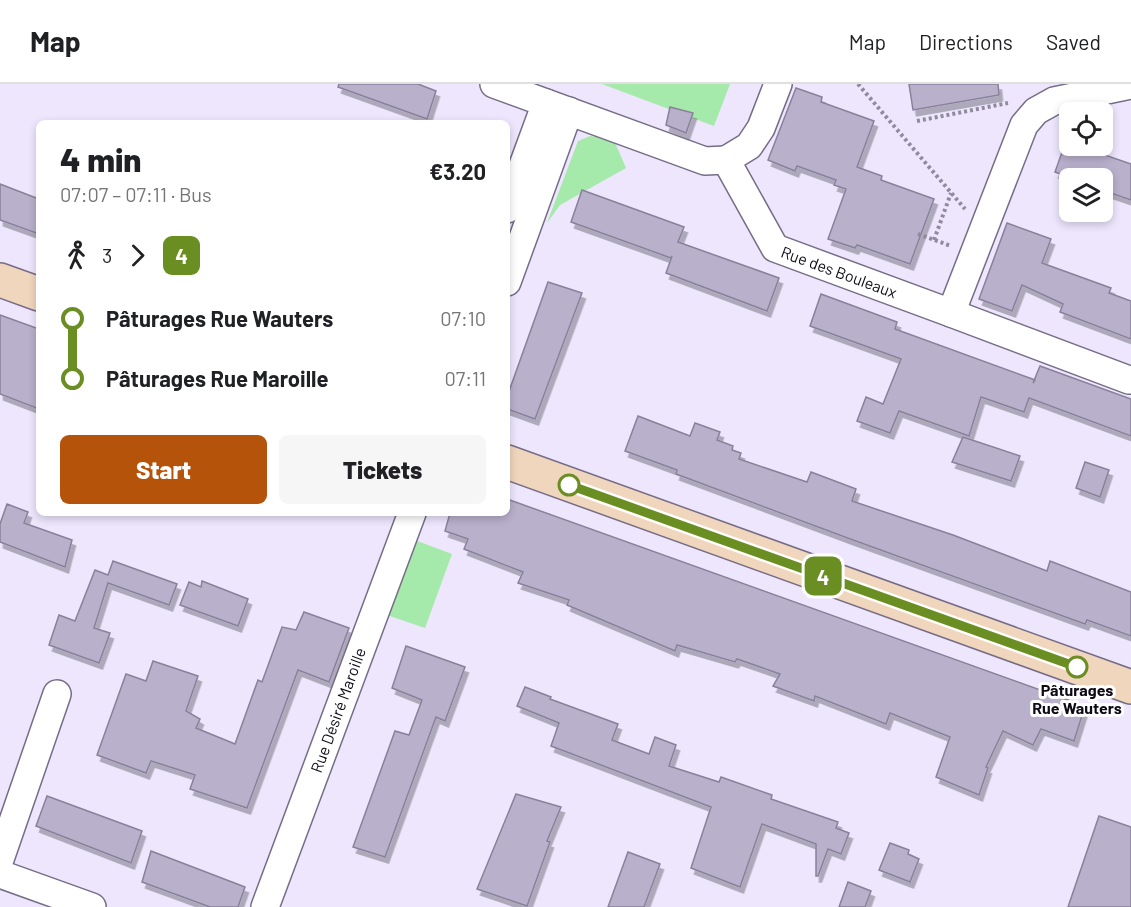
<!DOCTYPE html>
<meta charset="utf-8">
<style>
body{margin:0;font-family:Barlow,sans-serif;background:#f6f6f6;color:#202124;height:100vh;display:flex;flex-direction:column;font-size:22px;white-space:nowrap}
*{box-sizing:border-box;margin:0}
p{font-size:20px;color:#757577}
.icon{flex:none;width:33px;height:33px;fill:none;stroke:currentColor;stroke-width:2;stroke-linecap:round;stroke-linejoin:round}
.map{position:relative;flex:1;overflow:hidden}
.sheet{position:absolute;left:36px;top:36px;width:474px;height:396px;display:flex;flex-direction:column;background:#fff;border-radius:9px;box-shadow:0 3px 9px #0003}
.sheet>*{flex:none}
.badge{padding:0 12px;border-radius:9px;font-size:21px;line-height:39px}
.controls{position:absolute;left:1059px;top:18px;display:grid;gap:12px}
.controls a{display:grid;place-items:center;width:54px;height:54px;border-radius:9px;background:#fff;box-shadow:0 3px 9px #0003;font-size:30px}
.map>.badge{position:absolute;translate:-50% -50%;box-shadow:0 0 0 3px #fff}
.legs{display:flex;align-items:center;gap:9px;height:66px;padding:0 24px;font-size:20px}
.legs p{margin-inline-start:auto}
.summary{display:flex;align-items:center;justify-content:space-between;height:102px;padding:0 24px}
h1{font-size:33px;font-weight:800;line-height:45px}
.button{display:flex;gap:12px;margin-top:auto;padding:12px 24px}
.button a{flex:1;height:69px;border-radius:9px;background:#b45309;color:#fff;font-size:24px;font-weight:800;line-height:69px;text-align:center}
.button a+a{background:#f6f6f6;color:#202124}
ul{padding:0 24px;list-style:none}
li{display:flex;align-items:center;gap:21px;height:60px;font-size:22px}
li i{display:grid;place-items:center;width:9px;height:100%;margin:0 8px;background:currentColor}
li i::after{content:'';width:15px;height:15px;margin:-8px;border:4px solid;border-radius:50%;background:#fff}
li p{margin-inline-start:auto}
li:first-child i{background:linear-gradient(#0000 50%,currentColor 0)}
li:last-child i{background:linear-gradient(currentColor 50%,#0000 0)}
header{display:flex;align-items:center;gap:36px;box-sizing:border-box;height:84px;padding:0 30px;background:#fff;border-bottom:2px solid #e0e0e0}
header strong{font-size:28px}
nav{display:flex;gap:33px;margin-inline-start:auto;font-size:21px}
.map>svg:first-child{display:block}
.green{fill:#a5eaaa}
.building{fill:#b9b0cc;stroke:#89819b;stroke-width:1.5;filter:url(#shadow)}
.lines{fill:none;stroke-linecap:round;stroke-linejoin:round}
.street-casing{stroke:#756d86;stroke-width:30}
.secondary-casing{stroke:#756d86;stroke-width:36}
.path{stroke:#908a9c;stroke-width:4;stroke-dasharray:3 3;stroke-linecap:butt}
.street{stroke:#fff;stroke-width:27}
.secondary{stroke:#f1d6be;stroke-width:33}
.line-1-casing{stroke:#fff;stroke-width:14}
.line-1{stroke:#6b8e23;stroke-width:9}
.stop-1-dot{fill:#fff;stroke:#6b8e23;stroke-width:3}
.labels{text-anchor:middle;stroke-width:6;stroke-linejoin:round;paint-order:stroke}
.street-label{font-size:16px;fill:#0d0a14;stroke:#fff}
.stop-label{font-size:16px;font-weight:bold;fill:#0d0a14;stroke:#fff}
</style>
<header>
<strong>Map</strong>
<nav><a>Map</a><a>Directions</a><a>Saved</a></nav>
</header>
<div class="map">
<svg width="1131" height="823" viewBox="0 0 1131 823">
<defs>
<filter id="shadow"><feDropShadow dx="3.5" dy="6" stdDeviation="0" flood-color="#0004"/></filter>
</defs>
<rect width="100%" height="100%" fill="#ede6fd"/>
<g class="green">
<polygon points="602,0 730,0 714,42"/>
<polygon points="590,52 614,56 626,84 560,121 547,139 578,57"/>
<polygon points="412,455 452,470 425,544 384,530"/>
</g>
<g class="building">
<polygon points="339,0 418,0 436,7 427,35 338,3"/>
<polygon points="909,0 998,0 999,11 913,26"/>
<polygon points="796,4 822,13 821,18 874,37 857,83 882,92 881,96 934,115 910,180 857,161 855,164 828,155 846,105 834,101 836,96 797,82 795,87 768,76"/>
<polygon points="670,23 693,29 686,49 666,41"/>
<polygon points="1066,57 1070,62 1079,62 1131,80 1131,116 1102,106 1102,94 1071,94 1055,88"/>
<polygon points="0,100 39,115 39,150 0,136"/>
<polygon points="582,106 684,143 678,158 779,194 767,227 666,189 672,172 671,174 571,138"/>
<polygon points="1007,139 1051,155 1042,179 1111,204 1109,209 1131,217 1131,255 1060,228 1063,220 1022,201 1012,227 979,215"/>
<polygon points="548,198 582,209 535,335 507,325 507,313"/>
<polygon points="821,210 897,238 895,245 1035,296 1033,299 1040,282 1131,315 1131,352 1029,314 1024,328 981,313 969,352 899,327 890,349 857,337 866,313 883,320 901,275 810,242"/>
<polygon points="0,231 39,245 39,325 0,310"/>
<polygon points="638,332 690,352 695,339 720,348 717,356 733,362 732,366 741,369 739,375 807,398 811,388 856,405 852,417 953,451 1047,487 1050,477 1131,508 1131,552 1087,536 1085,540 853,456 676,390 677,386 625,367"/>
<polygon points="963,353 1020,372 1011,397 952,378"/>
<polygon points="1085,378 1109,386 1100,413 1076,404"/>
<polygon points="507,415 1085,622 1074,657 1041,645 1033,661 1003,647 986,683 988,684 979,711 936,693 950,653 890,629 886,640 815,612 814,617 773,602 780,590 737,575 735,578 677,561 675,567 567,521 569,516 518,499 523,488 464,465 468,455 445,447 450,429 507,429"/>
<polygon points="7,420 28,428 24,439 72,456 65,483 0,458 0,440"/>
<polygon points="113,477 177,500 169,521 108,499 94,544 110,549 99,579 49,561 59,531 75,537 95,486 108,491"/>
<polygon points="202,497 248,515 238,542 180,521 189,498 201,503"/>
<polygon points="304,528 349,544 329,598 298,586 247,724 190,705 195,691 151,677 146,689 97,671 126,590 146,597 153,577 198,592 186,627 200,635 196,644 235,660 258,596 262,598 282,543 296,546"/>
<polygon points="406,562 465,583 445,637 436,633 385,773 353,763 395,647 409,651 422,616 392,604"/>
<polygon points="525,603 551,613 550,615 618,640 612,656 649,670 655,653 676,661 669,682 719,698 721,693 772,711 771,715 838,738 836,744 849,749 841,770 828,765 818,792 816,792 816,760 762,740 740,803 691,784 711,723 551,662 559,639 517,622"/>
<polygon points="516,710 561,723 547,757 550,758 527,822 477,805"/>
<polygon points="47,712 142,747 131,779 36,742"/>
<polygon points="1099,732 1131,743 1131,823 1068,823"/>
<polygon points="890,759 909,766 908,770 919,775 910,798 879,786"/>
<polygon points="151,767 245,803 238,823 210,823 142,798"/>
<polygon points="628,768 660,780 644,823 608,823"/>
<polygon points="848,798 871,807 865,823 839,823"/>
</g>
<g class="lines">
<g class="street-casing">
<g id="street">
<polyline points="494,0 705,77 726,76"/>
<polyline points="726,76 775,164 951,229 1024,41 1036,27 1054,17 1131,1"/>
<polyline points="726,76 749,62 761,44 778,0"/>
<polyline points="507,125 546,19"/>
<polyline points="507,198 569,27"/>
<polyline points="951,229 1129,296"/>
<polyline points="0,775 57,610"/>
<polyline points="0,790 92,823"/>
<polyline points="265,823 412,429"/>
</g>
</g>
<g class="secondary-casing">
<g id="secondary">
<polyline points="0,196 39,210"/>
<polyline points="507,378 1131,603"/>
</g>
</g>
<g class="path">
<polyline points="858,0 965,125"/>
<polyline points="917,37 1008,19"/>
<polyline points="918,150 951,162"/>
<polyline points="934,156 951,109"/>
</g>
<use href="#street" class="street"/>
<use href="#secondary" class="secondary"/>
</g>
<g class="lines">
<g class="line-1-casing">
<polyline id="line-1" points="569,401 1077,583"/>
</g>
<use href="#line-1" class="line-1"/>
</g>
<g class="stop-1-dot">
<circle cx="569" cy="401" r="10"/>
<circle cx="1077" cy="583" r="10"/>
</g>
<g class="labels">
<g class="street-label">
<text transform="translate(839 188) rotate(20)" y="6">Rue des Bouleaux</text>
<text transform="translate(338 626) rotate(-70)" y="6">Rue Désiré Maroille</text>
</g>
<g class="stop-label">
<text x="1077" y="612">Pâturages<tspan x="1077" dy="18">Rue Wauters</tspan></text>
</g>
</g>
</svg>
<div class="controls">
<a><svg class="icon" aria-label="locate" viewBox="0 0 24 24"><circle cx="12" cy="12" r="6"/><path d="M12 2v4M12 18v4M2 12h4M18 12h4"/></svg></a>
<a><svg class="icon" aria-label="layers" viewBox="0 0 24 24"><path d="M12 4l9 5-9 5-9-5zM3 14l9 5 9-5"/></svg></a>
</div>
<b class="badge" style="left:823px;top:492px;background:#6b8e23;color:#fff">4</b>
<section class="sheet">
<div class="summary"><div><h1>4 min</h1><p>07:07 – 07:11 · Bus</p></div><b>€3.20</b></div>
<div class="legs"><svg class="icon" aria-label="walk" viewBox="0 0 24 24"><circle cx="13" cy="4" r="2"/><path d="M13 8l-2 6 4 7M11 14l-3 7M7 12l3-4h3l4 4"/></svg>3<svg class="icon" aria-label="forward" viewBox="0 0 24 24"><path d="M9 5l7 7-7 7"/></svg><b class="badge" style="background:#6b8e23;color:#fff">4</b></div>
<ul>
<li><i style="color:#6b8e23"></i><b>Pâturages Rue Wauters</b><p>07:10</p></li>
<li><i style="color:#6b8e23"></i><b>Pâturages Rue Maroille</b><p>07:11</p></li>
</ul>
<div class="button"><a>Start</a><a>Tickets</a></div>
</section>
</div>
